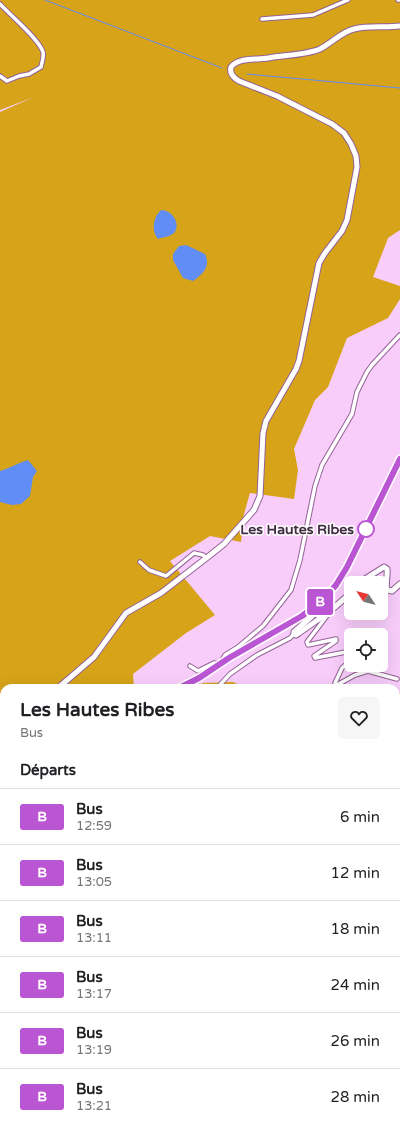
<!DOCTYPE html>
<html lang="fr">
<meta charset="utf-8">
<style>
body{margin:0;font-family:"Varela Round",sans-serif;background:#f6f6f6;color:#202124;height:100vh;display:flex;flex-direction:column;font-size:15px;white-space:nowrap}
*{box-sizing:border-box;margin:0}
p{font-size:13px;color:#757577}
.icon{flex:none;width:22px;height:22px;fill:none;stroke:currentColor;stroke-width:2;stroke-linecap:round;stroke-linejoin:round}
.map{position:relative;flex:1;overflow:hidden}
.side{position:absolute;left:0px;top:684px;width:400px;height:448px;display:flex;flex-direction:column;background:#fff;border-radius:12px 12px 0 0;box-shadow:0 4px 16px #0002}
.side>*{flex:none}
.badge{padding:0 8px;border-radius:3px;font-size:14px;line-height:26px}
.needle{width:26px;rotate:305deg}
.fabs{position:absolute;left:344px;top:576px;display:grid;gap:8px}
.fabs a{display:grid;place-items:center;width:44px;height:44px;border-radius:6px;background:#fff;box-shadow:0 4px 16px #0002;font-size:20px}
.map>.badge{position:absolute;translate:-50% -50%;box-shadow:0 0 0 2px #fff}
h2{padding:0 20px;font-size:15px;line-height:36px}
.round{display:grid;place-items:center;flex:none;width:42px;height:42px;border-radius:6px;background:#f6f6f6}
.overview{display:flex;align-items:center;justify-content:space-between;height:68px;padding:0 20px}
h1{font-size:19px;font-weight:800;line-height:30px}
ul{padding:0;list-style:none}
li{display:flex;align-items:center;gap:12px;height:56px;padding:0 20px;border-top:1px solid #e0e0e0}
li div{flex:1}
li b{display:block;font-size:15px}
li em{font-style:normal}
li .badge{min-width:44px;font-weight:700;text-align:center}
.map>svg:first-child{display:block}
.green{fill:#d6a319}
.water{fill:#618df6}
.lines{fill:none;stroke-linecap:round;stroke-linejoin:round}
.stream{stroke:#618df6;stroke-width:1}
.street-casing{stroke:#936396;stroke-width:5.5}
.secondary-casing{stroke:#936396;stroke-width:7}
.street{stroke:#fff;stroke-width:3.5}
.secondary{stroke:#fff;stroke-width:5}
.line-casing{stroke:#fff;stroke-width:9}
.line{stroke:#ba55d3;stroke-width:6}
.stop-dot{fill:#fff;stroke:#ba55d3;stroke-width:2}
.labels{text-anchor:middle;stroke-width:3;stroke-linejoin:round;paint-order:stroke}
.stop-label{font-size:14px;font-weight:bold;fill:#422d43;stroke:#fff;text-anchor:end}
</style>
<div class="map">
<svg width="400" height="1132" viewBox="0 0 400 1132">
<rect width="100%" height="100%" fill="#f8cdfa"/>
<g class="green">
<polygon points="0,0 400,0 400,230 388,238 373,277 400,286 400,299 388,318 347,338 328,387 315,400 294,449 298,470 294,499 250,493 244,514 241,542 210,536 170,561 215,615 186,633 133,674 134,688 4,688 4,1128 182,1128 185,1132 0,1132 0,112 34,97 0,110"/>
<polygon points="233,682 246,688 194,688 203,683"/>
<polygon points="396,692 400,693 400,1079 396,1073"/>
<polygon points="267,1128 326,1128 323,1132 264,1132"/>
</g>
<g class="water">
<path d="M 161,210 C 171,209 182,224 174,233 C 170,237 163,237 158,239 C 151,231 153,217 161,210 Z"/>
<path d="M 186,245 L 205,254 C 211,267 203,274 193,281 L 183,278 L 173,260 L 173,254 L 179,246 Z"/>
<path d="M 28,460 L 37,471 L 33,477 L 30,496 L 21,504 L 12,505 L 0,502 L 0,471 C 10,468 18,463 28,460 Z"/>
</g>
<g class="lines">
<g class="stream">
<polyline points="45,0 222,68"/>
<polyline points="247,74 400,88"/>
<polyline points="0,735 4,742"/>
<polyline points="396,747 400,747"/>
</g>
<g class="street-casing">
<g id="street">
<polyline points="398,0 400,0"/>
<path d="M 0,4 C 10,15 39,39 43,52 C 44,56 42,63 41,67 L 29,74 L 19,76 L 7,81 L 0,76"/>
<polyline points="262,19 313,15 348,0"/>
<polyline points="140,562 149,570 166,576 194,553 203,555 206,558"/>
<polyline points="329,613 307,642 308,645 336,639 336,641 314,656 315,658 351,651"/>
<polyline points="351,660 342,668 335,683 337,685 355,675 368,671 397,679"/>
<polyline points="190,666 198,671 214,663 220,664 225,655 238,647 263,626 291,590 300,560 315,486 322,465 352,414 357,392 367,372 372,365 400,335"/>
<polyline points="217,688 230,674 257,655 290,638 294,634"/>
<polyline points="396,1066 398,1062"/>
<polyline points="396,1090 400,1095"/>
<polyline points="244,1128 245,1132"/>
<polyline points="248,1132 251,1128"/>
</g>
</g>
<g class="secondary-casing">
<g id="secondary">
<path d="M 362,583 L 365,579 L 384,567 L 387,569 C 388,576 385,584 387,590 L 392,591 L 400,584"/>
<polyline points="294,634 296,635 299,633 329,612 351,593"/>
<polyline points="294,634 294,632 319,610 323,604 321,601"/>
<path d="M 58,688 L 94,657 L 126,613 L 161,593 L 209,556 L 224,544 L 254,510 L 260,496 L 263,433 L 266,421 L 296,369 L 299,361 L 319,263 L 325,253 L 342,231 L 347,220 L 357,167 L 356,156 L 351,144 L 344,133 L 332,124 L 277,96 L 239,81 C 234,78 229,74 231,67 C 239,57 256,60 268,58 C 283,55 307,55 320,49 C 332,43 341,32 354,29 C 369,25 385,28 400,26"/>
<polyline points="179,688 199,678 229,658 302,616 323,599 331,592 347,567 400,459"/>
<polyline points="0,699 4,701"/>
<polyline points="0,805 4,806"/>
<polyline points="203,1132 205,1128"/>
<polyline points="234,1132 237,1128"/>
</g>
</g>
<use href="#street" class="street"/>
<use href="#secondary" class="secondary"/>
</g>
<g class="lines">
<g class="line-casing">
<polyline id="line" points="179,688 199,678 229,658 302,616 323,600 336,585 347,567 400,459"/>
</g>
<use href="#line" class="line"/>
</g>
<circle class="stop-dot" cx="366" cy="529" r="8"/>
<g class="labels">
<g class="stop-label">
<text x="354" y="534">Les Hautes Ribes</text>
</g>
</g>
</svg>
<div class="fabs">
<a><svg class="needle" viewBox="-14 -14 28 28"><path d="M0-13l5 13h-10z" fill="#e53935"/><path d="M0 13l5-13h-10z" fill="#757577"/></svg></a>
<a><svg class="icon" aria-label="locate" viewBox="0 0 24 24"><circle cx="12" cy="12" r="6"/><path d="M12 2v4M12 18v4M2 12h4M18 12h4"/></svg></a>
</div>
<b class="badge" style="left:320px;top:602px;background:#ba55d3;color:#fff">B</b>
<section class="side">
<div class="overview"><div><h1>Les Hautes Ribes</h1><p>Bus</p></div><a class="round"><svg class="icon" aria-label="heart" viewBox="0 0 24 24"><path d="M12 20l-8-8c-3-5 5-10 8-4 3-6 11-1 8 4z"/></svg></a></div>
<h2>Départs</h2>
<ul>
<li><span class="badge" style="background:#ba55d3;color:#fff">B</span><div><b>Bus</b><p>12:59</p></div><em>6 min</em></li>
<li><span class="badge" style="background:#ba55d3;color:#fff">B</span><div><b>Bus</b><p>13:05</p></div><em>12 min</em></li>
<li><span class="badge" style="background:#ba55d3;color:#fff">B</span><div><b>Bus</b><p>13:11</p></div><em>18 min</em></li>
<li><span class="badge" style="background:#ba55d3;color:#fff">B</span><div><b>Bus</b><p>13:17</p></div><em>24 min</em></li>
<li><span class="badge" style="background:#ba55d3;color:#fff">B</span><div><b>Bus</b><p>13:19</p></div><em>26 min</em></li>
<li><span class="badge" style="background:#ba55d3;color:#fff">B</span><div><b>Bus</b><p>13:21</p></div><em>28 min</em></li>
</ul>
</section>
</div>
